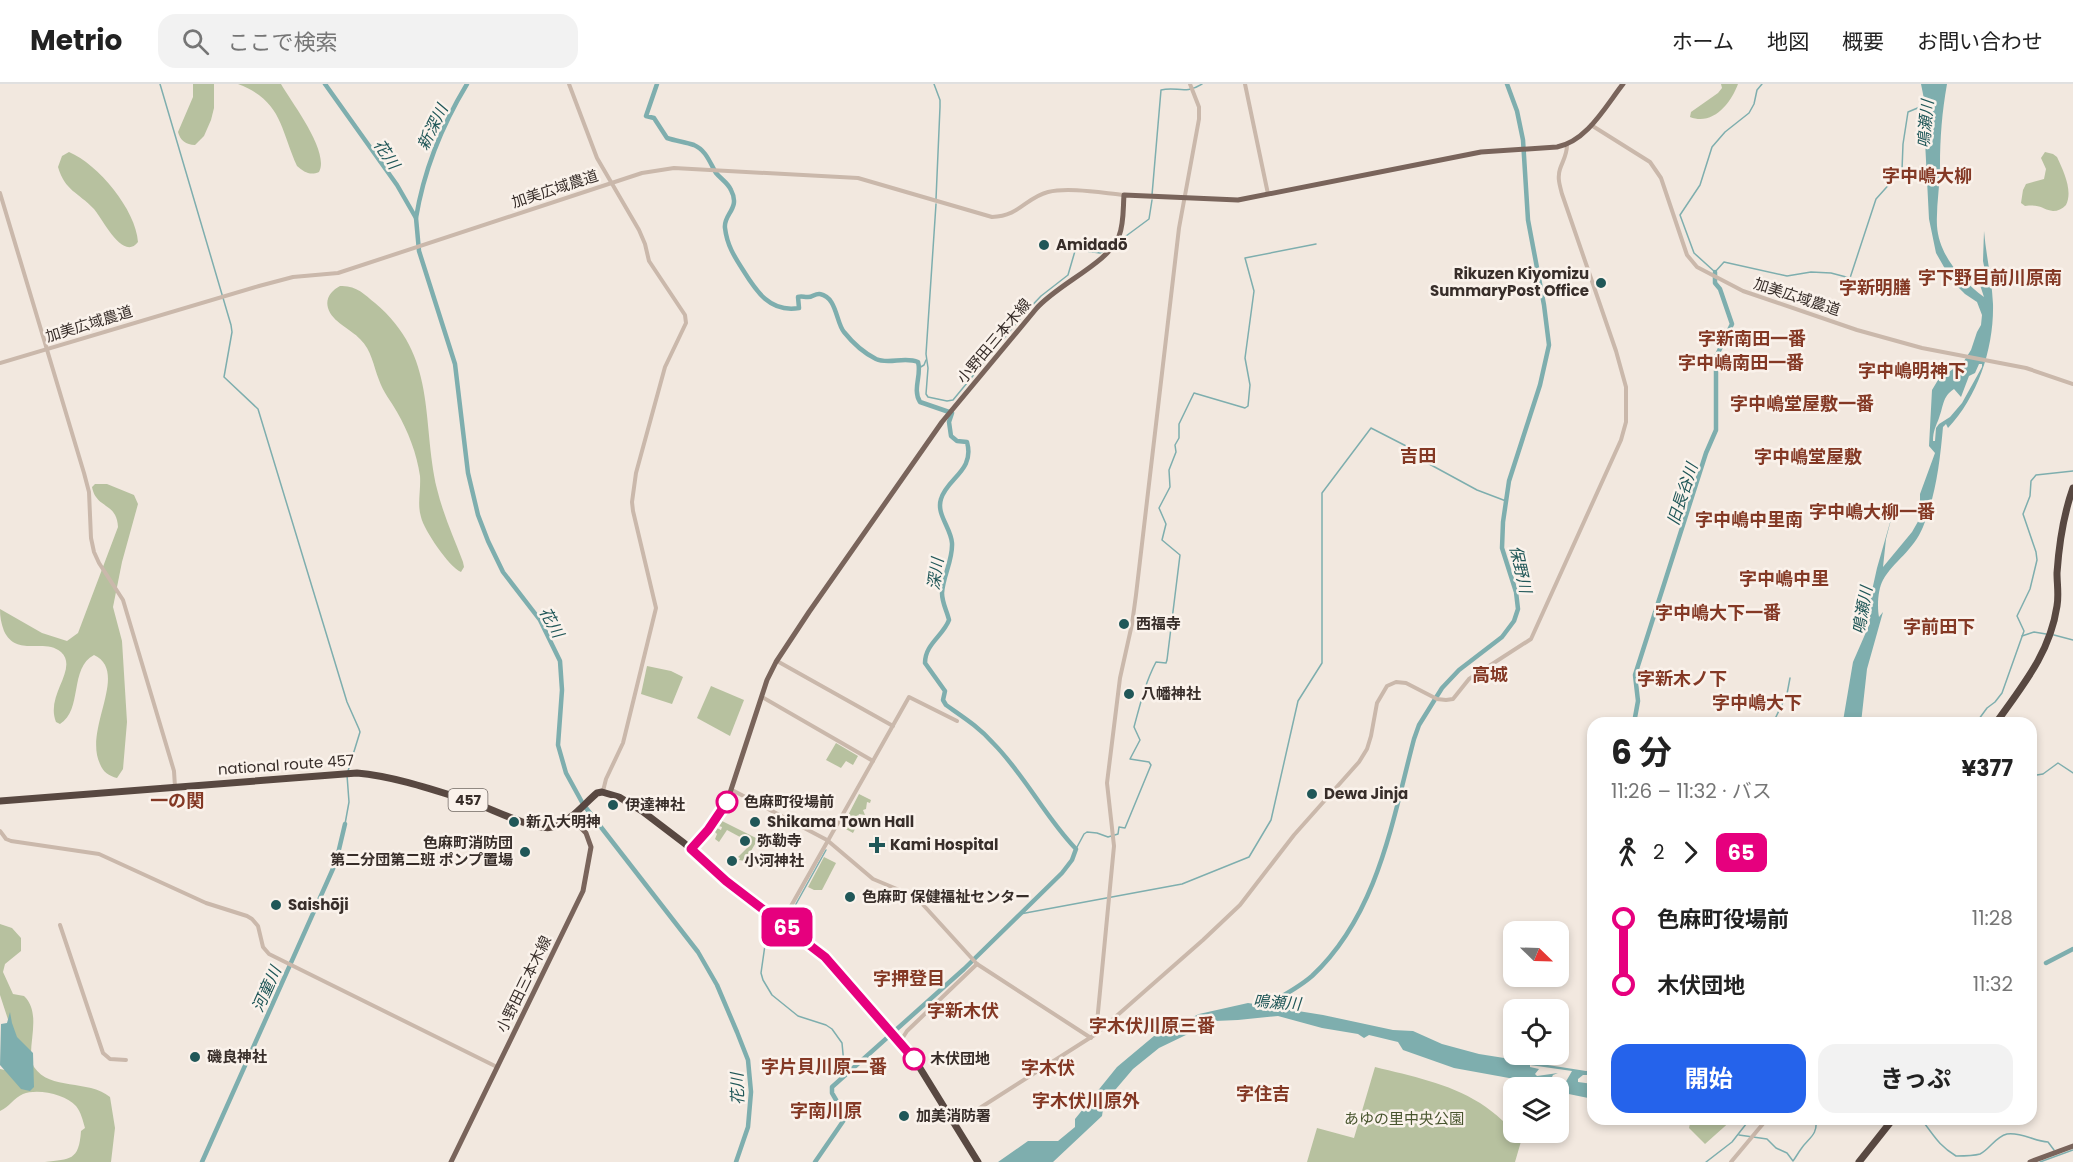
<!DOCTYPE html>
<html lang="ja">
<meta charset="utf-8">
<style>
body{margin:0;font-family:Poppins,"Noto Sans JP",sans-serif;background:#f2f2f2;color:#222;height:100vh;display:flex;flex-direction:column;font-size:22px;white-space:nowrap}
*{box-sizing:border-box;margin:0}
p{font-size:20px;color:#767676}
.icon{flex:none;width:33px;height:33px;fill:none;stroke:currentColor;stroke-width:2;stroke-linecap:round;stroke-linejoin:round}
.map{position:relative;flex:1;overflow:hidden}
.sheet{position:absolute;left:1587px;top:633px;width:450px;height:408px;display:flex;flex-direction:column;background:#fff;border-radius:18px;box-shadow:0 3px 9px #0003}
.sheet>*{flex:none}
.badge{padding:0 12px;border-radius:9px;font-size:21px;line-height:39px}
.needle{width:39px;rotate:113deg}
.tools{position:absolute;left:1503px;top:837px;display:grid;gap:12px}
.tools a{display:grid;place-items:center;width:66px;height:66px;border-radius:12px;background:#fff;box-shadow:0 3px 9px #0003;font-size:30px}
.map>.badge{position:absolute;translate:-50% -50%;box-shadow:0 0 0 3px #fff}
.legs{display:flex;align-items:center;gap:9px;height:66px;padding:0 24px;font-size:20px}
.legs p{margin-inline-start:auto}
.overview{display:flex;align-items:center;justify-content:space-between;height:102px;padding:0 24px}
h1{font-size:33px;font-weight:700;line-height:45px}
.cta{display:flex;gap:12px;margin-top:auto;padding:12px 24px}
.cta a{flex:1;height:69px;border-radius:18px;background:#2563eb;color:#fff;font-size:24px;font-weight:700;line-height:69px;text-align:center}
.cta a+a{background:#f2f2f2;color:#222}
ul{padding:0 24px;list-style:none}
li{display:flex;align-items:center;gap:21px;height:66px;font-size:22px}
li i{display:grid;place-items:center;width:9px;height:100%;margin:0 8px;background:currentColor}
li i::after{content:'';width:15px;height:15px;margin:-8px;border:4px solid;border-radius:50%;background:#fff}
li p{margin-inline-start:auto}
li:first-child i{background:linear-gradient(#0000 50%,currentColor 0)}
li:last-child i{background:linear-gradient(currentColor 50%,#0000 0)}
header{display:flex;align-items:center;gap:36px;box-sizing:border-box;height:84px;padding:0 30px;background:#fff;border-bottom:2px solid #e0e0e0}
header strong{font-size:28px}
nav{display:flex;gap:33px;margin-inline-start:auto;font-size:21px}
.search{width:420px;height:54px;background:#f2f2f2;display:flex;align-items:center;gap:15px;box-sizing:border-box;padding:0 21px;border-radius:18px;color:#767676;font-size:22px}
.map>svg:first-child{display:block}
.green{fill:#b7c19f}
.water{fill:#7eaeae;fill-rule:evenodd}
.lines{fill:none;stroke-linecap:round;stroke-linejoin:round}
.stream{stroke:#7eaeae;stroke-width:1.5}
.river{stroke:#7eaeae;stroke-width:4.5}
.minor{stroke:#cab8ab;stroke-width:4}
.major{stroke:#79645b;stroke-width:5}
.highway{stroke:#584841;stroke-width:7}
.line-1-casing{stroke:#fff;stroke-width:14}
.line-1{stroke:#e6007e;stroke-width:9}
.poi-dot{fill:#205758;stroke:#faf2eb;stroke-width:2}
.stop-1-dot{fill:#fff;stroke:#e6007e;stroke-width:3}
.labels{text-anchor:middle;stroke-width:5;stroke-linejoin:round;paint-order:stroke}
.shield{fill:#faf2eb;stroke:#726964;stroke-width:1.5}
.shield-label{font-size:14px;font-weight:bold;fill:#382e2a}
.street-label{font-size:15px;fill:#382e2a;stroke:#faf2eb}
.poi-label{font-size:15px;font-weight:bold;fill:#382e2a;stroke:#faf2eb;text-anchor:start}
.stop-label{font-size:15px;font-weight:bold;fill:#382e2a;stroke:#faf2eb;text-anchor:start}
.park-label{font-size:15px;fill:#48552e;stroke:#faf2eb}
.water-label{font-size:16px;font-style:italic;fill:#205758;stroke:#faf2eb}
.quarter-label{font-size:18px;font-weight:bold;fill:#843925;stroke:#faf2eb}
</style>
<header>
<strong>Metrio</strong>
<div class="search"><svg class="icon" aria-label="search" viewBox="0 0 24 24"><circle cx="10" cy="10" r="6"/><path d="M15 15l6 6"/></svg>ここで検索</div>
<nav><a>ホーム</a><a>地図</a><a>概要</a><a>お問い合わせ</a></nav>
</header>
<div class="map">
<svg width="2073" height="1078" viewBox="0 0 2073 1078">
<rect width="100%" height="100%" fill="#f2e8df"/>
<g class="green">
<path d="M 193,0 L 214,0 L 214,24 L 211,36 L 204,52 L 195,61 C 186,61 180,56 178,48 L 193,13 Z"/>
<path d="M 238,0 L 281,0 C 292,19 330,68 319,88 C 310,92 304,88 297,82 C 280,44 282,17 238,0 Z"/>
<path d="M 1721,0 L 1738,0 C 1731,19 1713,42 1690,33 L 1691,28 L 1718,9 L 1722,4 Z"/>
<path d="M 69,68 C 98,80 136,126 138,158 C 123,178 102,134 94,125 C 78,108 65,107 58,83 L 62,72 Z"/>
<path d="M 2045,68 L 2053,70 L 2057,73 C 2064,88 2073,107 2066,121 C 2062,125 2058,127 2053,127 C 2040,125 2042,120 2025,122 L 2021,119 L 2023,106 L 2026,100 L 2044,95 L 2046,85 L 2041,74 Z"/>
<path d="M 340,202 C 356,201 364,210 375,219 C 438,272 421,336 437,405 C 443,430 454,454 463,478 L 464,483 L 461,488 C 449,483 424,446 421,433 C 417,420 421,406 420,392 C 417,370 408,347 397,328 C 391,317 383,308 379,296 C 373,281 372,267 360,255 C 351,245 332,238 328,224 C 325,214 332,206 340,202 Z"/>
<path d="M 95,400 L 107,400 L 134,411 L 138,420 L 122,478 L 113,523 L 122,557 L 127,638 L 123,685 L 117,694 C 109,692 103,688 100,680 C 83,645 130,588 94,571 C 69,584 83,626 60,640 L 56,638 C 45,611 79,585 61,568 C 44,553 17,574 4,547 C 1,539 0,533 0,525 L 42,549 L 67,557 L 78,549 L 118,443 C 117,418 96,425 92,403 Z"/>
<polygon points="647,582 671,587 683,593 672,620 641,610"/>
<polygon points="711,602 744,616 730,652 697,634"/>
<polygon points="836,659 858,672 853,681 846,677 841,684 826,676"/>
<polygon points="859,710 871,716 870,719 867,718 866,725 863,726 865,731 859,730 857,735 852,733 850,738 856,743 853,749 842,743"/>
<polygon points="722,737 758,755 745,777 739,776 740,774 738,773 751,760 750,756 745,753 742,754 743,751 740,753 727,746 719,758 715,755 717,750 713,746 715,743 721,746 722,743 719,742"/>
<polygon points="824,773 836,779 822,806 814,806 808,803"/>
<path d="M 0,840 L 12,844 L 21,854 L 21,867 L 5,880 L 3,888 L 13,910 L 24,912 C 44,931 24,967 34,983 C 50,1007 88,995 110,1013 L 115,1044 L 111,1078 L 45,1078 C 70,1075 79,1077 81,1047 L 85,1044 C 83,1037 81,1028 76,1022 C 66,1010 37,1004 23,1010 C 14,1014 9,1023 0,1027 L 0,985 L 10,987 L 17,963 L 0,911 Z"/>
<path d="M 1375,983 C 1411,992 1448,999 1480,1019 C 1496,1029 1509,1043 1522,1054 L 1515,1078 L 1307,1078 L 1317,1044 L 1354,1054 Z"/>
<polygon points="1691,1035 1733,1035 1705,1060 1689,1044"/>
</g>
<g class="water">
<path d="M 1921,0 L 1947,0 C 1942,28 1940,54 1940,82 C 1940,102 1936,122 1937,142 C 1939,171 1961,196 1984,213 L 1977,192 L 1984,196 L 1986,192 L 1983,177 L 1984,147 C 1986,171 1992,196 1993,220 C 1994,264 1978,312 1948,344 L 1946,340 L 1943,343 C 1940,377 1936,411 1923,443 C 1913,467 1894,477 1883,496 C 1878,505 1877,522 1879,533 L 1883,528 L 1867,585 L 1861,639 L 1840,639 L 1843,637 L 1853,578 L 1870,539 L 1867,529 L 1877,484 L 1893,428 L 1886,455 L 1883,483 L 1912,448 L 1920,434 L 1920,410 L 1935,369 L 1929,362 L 1932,306 L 1938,296 L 1964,277 L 1971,266 L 1977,248 L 1981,241 L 1982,231 L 1977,218 L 1965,210 L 1952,197 L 1936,169 L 1929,135 L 1925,57 L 1928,35 ZM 1979,280 L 1982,280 L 1982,283 L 1962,319 L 1950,333 L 1939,340 L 1936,344 L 1935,357 L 1933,357 C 1933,347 1936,342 1939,334 C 1944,321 1942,313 1954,305 L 1961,313 L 1969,292 L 1975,289 Z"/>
<path d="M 1248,919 L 1323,931 L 1393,946 L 1413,947 L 1442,960 L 1479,970 L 1586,987 L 1593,986 L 1593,991 L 1583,991 L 1578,995 L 1578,998 L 1593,1000 L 1593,1015 L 1559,1008 L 1558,1004 L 1537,1003 L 1509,994 L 1454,984 L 1403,966 L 1398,958 L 1369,951 L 1364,954 L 1358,950 L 1322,944 L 1278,932 L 1238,936 L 1215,937 L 1159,964 L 1133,985 L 1104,1019 L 1102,1032 L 1053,1078 L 998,1078 L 1028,1057 L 1058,1057 L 1075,1043 L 1075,1035 L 1117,983 L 1154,952 L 1199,930 ZM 1530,981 L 1572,987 L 1564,1001 L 1551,995 L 1553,991 L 1558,989 L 1537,992 L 1535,990 L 1539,985 L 1530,983 Z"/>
<polygon points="10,928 12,939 17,953 33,969 34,1003 30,1007 21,1005 0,981 1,940 7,939"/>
</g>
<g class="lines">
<g class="stream">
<polyline points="160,0 231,241 232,248 224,293 258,325 347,618 359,645 360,648 348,687"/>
<polyline points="934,0 940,16 940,23 936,115"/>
<polyline points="1762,0 1757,6 1754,20 1749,29 1725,48 1712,63 1700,101 1680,131 1694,169 1715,188 1724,178 1787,192 1811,188 1831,189 1850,194 1876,115 1902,86 1903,60 1908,28 1920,23 1926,24"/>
<path d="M 1152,111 L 1161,6 C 1177,2 1185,11 1202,0"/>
<polyline points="936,120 926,270 928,284 926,310 928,313 947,317 953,316 1023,231 1041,212 1068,191 1075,167 1079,166 1100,169 1107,165"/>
<polyline points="1122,155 1149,135 1152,116"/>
<polyline points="919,284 924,281 926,276"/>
<polyline points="2054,551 2073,556"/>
<polyline points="2022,552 2034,548 2046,550"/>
<polyline points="1773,639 1787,610 1790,594"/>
<polyline points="1976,639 1987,624 1995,618 2002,609 2024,547 2017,532 2030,505 2037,476 2036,468 2023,430 2030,412 2031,397 2036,391 2073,387"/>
<polyline points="2031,692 2043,690 2058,679 2073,689"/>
<polyline points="345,740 349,718 347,691"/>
<path d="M 1076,765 L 1084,750 L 1087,748 L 1097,749 L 1108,753 L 1118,750 L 1119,743 L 1125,744 L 1151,681 L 1149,678 L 1130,675 L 1140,656 L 1134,643 C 1140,621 1145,599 1156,578 L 1166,579 L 1167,576 L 1180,471 L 1162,456 L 1166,440 L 1159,424 L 1170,403 L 1169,386 L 1176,368 L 1175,361 L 1179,354 L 1179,340 L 1194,309 L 1245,324 L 1248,322 L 1250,301 L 1245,274 L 1254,207 L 1245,174 L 1316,160"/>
<polyline points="791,829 826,766"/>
<polyline points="777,830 780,825 785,827"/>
<polyline points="1020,830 1182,800 1249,773 1271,736 1298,617 1322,579 1322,409 1371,344 1410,364 1409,369 1477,406 1506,417"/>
<polyline points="772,837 765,861 761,889 763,896 772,911 798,932 826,941 832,945 842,959 845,991"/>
<path d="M 1921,1035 C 1934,1051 1937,1060 1956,1072 C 1963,1072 1973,1072 1980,1070 C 1990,1065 1995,1053 2007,1050 C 2022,1048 2033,1057 2048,1058 L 2054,1066"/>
<path d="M 1739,1051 L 1767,1055 L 1776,1064 L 1787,1069 L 1793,1077 C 1796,1073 1798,1069 1801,1065 C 1808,1054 1818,1052 1816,1035"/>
<polyline points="1706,1078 1732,1058 1750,1035"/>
<polyline points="2040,1078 2073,1066"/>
</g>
<g class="river">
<polyline points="325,0 397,101 416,134 419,167 455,280 468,389 478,431 488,457 503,488 540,536 560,577 562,606 558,661 566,689 583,720 698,868 717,901 737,948 748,976 751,1008 748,1043 736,1078"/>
<path d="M 657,0 L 646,32 L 654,34 L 667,54 C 676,57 685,58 694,61 C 706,66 710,79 716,89 C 721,95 728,99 731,106 C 741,125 723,130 725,144 C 727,161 734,172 743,186 C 756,207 770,229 799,224 L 798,213 C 801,212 804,213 807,213 C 812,214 815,209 820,210 C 837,213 836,239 844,248 C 852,258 864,269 876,275 C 889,281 904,272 918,278 C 922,291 912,305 920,318 L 952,329 L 949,338 L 951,352 L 957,357 L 967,358 C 975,387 947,394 941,415 C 936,430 951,444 952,459 C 953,476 943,492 942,509 C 942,519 947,527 949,536 C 943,552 925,560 925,579 L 945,607 L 943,616 L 946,621 C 963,633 979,643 993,659 C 1025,691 1045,733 1076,765 L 1072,776 L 1062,789 L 964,885 L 832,1003 L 832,1009 L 846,1033 L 815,1078"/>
<path d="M 416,134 C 424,85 441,43 467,0"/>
<polyline points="1634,639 1638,617 1635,591 1706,369 1716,346 1716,273 1732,240 1720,205 1715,199 1715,188"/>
<polyline points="2046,879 2073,865"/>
<path d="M 1261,924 C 1279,914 1297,905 1312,892 C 1378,830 1392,738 1414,655 L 1419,641 L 1442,604 L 1459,586 L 1502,553 L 1514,537 L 1518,525 L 1516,508 L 1502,464 L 1503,438 L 1509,397 L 1540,301 L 1549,261 L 1544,221 L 1528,136 L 1523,56 L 1517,27 L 1507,0"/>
<polyline points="202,1078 336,778 345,740"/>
</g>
<g class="minor">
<polyline points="569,0 597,74 639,146 645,160 649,177 685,231 686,239 665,283 636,389 632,418 633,427 656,524 623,659 606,695 603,707"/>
<polyline points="1245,0 1268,110"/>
<polyline points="1591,41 1650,78 1661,94 1687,171 1697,183 1743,207 1857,246 1922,264 2026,284 2073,300"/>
<polyline points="0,109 84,389 89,408 91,454 94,468 99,479 123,516 174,687 175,703"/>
<path d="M 0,279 L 259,202 L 293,193 L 338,189 L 642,89 L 674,84 L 858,94 L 992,133 C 1020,132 1025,114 1048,108 C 1069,103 1102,109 1124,111"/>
<polyline points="777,577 893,642"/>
<polyline points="762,613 873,677"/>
<polyline points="732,706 827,756 873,795 916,813 977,880 1091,954"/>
<polyline points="0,747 6,755 11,757 99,770 206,819 247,832 252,835 258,842 263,863 269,870 497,983"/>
<polyline points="782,838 909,613 957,637"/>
<polyline points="60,841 103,969 110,975 126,976"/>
<polyline points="1096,949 1114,762 1107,699 1120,594 1132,540 1136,511 1179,144 1199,35 1199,23 1190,0"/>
<polyline points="900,958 907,947 977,880"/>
<path d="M 948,1031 L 960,1027 L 972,1029 L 1096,950 L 1203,856 L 1240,821 L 1294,751 L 1359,678 L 1367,665 L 1371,652 L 1377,619 L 1387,602 L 1396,598 L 1406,599 L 1437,615 L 1446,616 L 1453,615 L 1469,595 L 1531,555 L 1621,356 L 1626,338 L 1626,303 L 1616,267 L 1562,110 C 1560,102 1557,94 1560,85 C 1563,76 1567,71 1567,61"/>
<polyline points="1731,1078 1767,1035"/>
</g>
<g class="major">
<path d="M 691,765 L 708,746 L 727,718 L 767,596 L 776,578 L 809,528 L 942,338 L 1036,225 C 1056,201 1110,178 1119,152 C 1124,140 1123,124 1124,111 L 1238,116 L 1481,68 L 1557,63 C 1587,57 1605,23 1623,0"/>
<polyline points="451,1078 583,807 591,763 586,749 570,732"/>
<polyline points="2030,1078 2073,1062"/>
</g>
<g class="highway">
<path d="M 1996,639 C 2023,601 2050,569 2057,522 C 2059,511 2057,500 2057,489 C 2059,460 2063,432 2073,404"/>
<path d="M 0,717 L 357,689 C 393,692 434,706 469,717 C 489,723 535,748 553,743 C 570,738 584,720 597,709 L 602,708 L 619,713 L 642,727 L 684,759 L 727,797 L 825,873 L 915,976 L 978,1078"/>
<polyline points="1859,1078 1893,1035"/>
</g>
</g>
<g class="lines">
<g class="line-1-casing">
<polyline id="line-1" points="727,718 708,746 691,765 726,797 825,873 914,975"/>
</g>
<use href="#line-1" class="line-1"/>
</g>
<g class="poi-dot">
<circle cx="1044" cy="161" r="6"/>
<circle cx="1601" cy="199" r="6"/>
<circle cx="1124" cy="540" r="6"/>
<circle cx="1129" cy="610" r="6"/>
<circle cx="1312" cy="710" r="6"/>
<circle cx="613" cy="721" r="6"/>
<circle cx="514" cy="738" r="6"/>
<circle cx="755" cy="738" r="6"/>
<circle cx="745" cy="757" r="6"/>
<path d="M874 752h6v6h6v6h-6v6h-6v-6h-6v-6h6z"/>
<circle cx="525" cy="768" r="6"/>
<circle cx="732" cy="777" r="6"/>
<circle cx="850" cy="813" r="6"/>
<circle cx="276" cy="821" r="6"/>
<circle cx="195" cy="973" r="6"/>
<circle cx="904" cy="1032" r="6"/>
</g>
<g class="stop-1-dot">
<circle cx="727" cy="718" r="10"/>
<circle cx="914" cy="975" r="10"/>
</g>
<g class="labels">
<rect class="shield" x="448.5" y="705" width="39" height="22" rx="4.5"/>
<g class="shield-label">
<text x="468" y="721">457</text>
</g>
<g class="street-label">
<text transform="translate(555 105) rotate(-18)" y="5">加美広域農道</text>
<text transform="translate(1797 213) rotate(18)" y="5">加美広域農道</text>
<text transform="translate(89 240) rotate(-17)" y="5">加美広域農道</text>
<text transform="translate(994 257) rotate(-50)" y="5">小野田三本木線</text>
<text transform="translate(286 681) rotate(-4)" y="5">national route 457</text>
<text transform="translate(524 900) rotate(-64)" y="5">小野田三本木線</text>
</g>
<g class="poi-label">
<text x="1056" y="166">Amidadō</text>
<text x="1589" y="195" text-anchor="end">Rikuzen Kiyomizu<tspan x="1589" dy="17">SummaryPost Office</tspan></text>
<text x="1136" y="545">西福寺</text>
<text x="1141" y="615">八幡神社</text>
<text x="1324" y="715">Dewa Jinja</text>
<text x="625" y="726">伊達神社</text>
<text x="526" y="743">新八大明神</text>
<text x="767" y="743">Shikama Town Hall</text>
<text x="757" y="762">弥勒寺</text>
<text x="513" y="764" text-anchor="end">色麻町消防団<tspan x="513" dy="17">第二分団第二班 ポンプ置場</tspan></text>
<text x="890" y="766">Kami Hospital</text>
<text x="744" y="782">小河神社</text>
<text x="862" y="818">色麻町 保健福祉センター</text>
<text x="288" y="826">Saishōji</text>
<text x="207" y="978">磯良神社</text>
<text x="916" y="1037">加美消防署</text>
</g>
<g class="stop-label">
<text x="744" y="723">色麻町役場前</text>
<text x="930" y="980">木伏団地</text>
</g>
<g class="park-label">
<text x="1404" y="1040">あゆの里中央公園</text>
</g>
<g class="water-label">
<text transform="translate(1925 40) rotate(-85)" y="6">鳴瀬川</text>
<text transform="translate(432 43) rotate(-64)" y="6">新深川</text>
<text transform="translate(387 70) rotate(56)" y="6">花川</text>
<text transform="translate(1682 410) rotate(-72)" y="6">旧長谷川</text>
<text transform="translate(1521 485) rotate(77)" y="6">保野川</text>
<text transform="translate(935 490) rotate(-82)" y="6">深川</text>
<text transform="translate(1862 526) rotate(-80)" y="6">鳴瀬川</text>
<text transform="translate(552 538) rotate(61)" y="6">花川</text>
<text transform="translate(266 905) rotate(-66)" y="6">河童川</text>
<text transform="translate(1277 918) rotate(4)" y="6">鳴瀬川</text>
<text transform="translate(737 1005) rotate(-92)" y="6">花川</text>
</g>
<g class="quarter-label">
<text x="1927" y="98">字中嶋大柳</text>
<text x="1990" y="200">字下野目前川原南</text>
<text x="1875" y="210">字新明膳</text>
<text x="1752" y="261">字新南田一番</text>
<text x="1741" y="285">字中嶋南田一番</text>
<text x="1912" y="293">字中嶋明神下</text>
<text x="1802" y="326">字中嶋堂屋敷一番</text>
<text x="1418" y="378">吉田</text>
<text x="1808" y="379">字中嶋堂屋敷</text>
<text x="1872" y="434">字中嶋大柳一番</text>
<text x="1749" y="442">字中嶋中里南</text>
<text x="1784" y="501">字中嶋中里</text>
<text x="1718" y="535">字中嶋大下一番</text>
<text x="1939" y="549">字前田下</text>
<text x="1490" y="597">高城</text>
<text x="1682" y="601">字新木ノ下</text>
<text x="1757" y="625">字中嶋大下</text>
<text x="177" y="723">一の関</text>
<text x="909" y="901">字押登目</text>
<text x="963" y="933">字新木伏</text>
<text x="1152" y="948">字木伏川原三番</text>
<text x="824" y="989">字片貝川原二番</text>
<text x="1048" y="990">字木伏</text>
<text x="1263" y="1016">字住吉</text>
<text x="1086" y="1023">字木伏川原外</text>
<text x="826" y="1033">字南川原</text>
</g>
</g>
</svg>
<div class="tools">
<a><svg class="needle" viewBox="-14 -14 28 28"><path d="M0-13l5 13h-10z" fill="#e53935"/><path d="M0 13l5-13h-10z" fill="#767676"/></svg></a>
<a><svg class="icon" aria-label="locate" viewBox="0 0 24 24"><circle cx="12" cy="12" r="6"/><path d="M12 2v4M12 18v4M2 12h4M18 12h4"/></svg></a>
<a><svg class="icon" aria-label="layers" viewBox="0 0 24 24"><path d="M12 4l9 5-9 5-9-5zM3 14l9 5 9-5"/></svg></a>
</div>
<b class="badge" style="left:787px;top:843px;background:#e6007e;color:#fff">65</b>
<section class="sheet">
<div class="overview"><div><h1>6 分</h1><p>11:26 – 11:32 · バス</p></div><b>¥377</b></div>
<div class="legs"><svg class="icon" aria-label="walk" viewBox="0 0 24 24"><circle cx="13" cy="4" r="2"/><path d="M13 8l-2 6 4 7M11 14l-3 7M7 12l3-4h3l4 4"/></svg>2<svg class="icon" aria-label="forward" viewBox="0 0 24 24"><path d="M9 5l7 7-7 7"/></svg><b class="badge" style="background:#e6007e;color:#fff">65</b></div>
<ul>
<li><i style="color:#e6007e"></i><b>色麻町役場前</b><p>11:28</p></li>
<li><i style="color:#e6007e"></i><b>木伏団地</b><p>11:32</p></li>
</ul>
<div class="cta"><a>開始</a><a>きっぷ</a></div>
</section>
</div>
